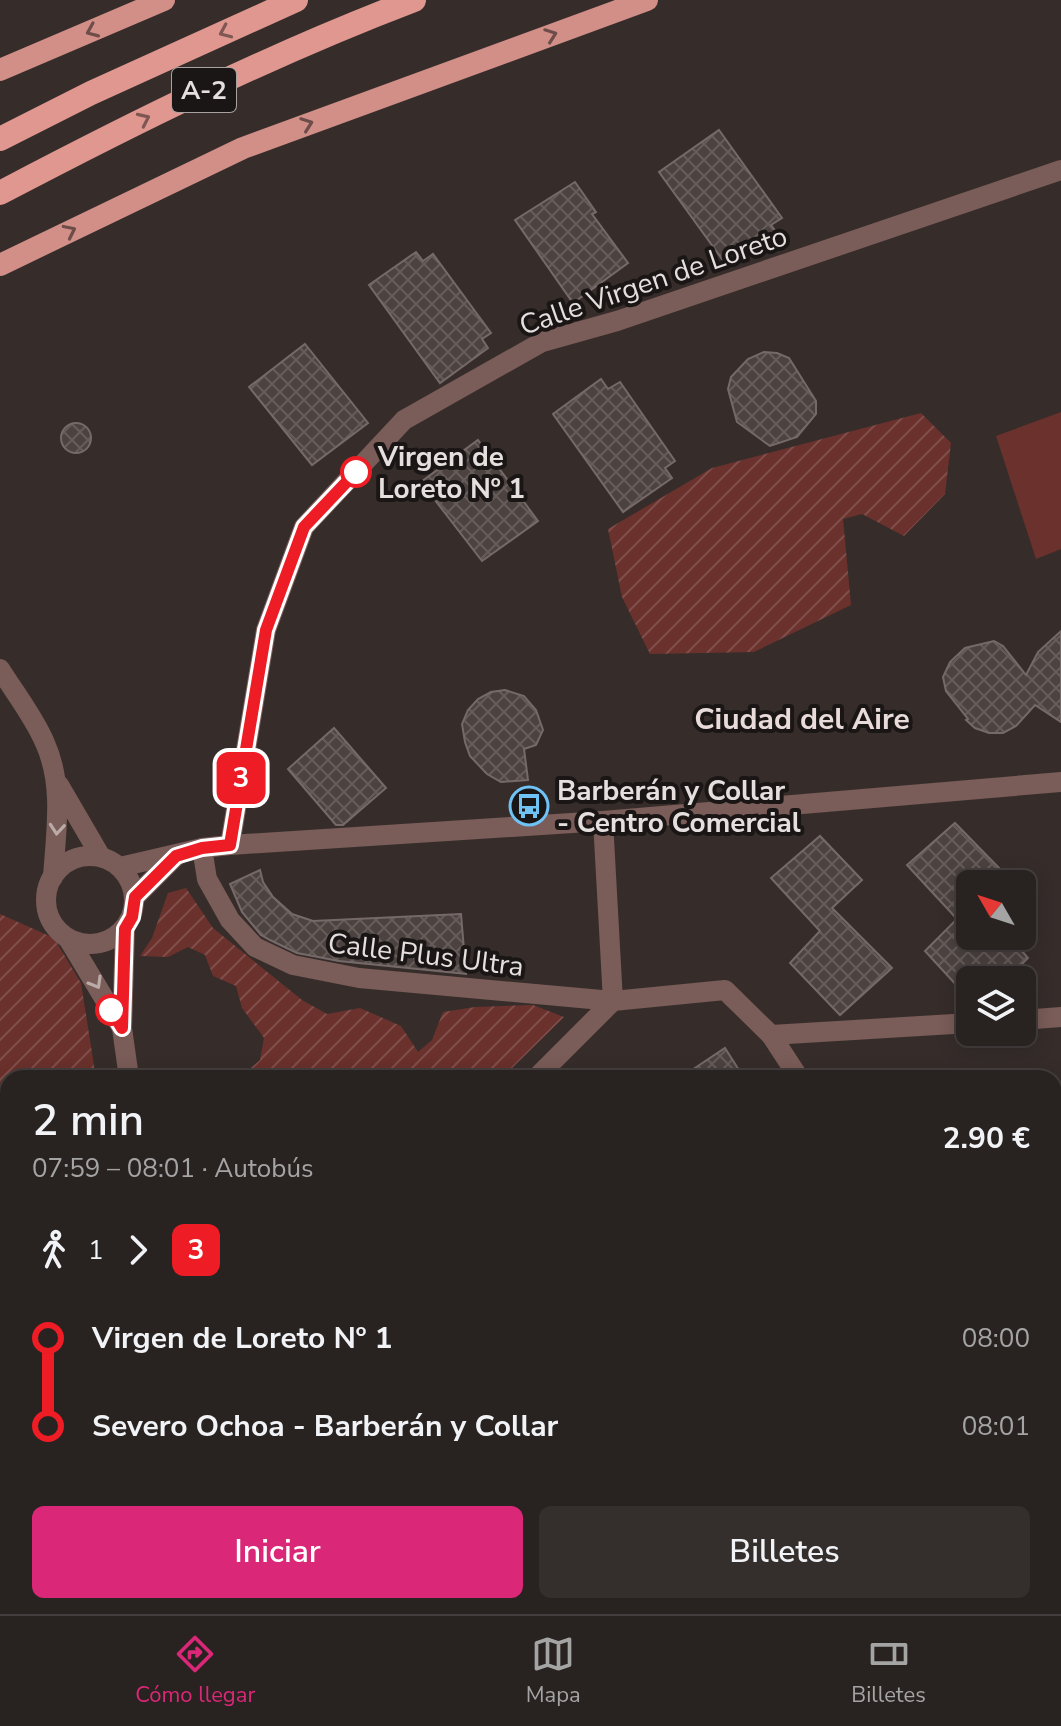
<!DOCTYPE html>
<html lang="es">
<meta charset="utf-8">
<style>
body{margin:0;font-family:"Nunito Sans",sans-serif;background:#342f2d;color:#f1f3f6;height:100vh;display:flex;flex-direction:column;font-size:30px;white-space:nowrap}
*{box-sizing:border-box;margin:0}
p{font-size:26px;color:#a5a4a5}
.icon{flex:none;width:44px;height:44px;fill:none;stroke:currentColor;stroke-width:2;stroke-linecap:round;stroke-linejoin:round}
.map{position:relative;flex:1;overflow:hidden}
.side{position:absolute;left:0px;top:1070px;width:1062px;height:544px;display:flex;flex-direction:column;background:#282220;border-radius:24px 24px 0 0;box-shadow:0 4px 20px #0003,0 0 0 2px #443f3e}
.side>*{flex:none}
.badge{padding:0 16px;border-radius:12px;font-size:28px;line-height:52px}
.needle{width:52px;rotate:309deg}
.fabs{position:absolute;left:956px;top:870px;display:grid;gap:16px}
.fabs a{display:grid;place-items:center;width:80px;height:80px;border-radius:12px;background:#282220;box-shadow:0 4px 20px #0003,0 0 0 2px #443f3e;font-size:40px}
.map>.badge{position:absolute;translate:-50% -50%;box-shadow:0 0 0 4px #fff}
.legs{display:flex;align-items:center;gap:12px;height:88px;padding:0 32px;font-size:26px}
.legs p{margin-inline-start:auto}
.head{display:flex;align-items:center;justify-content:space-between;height:136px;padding:0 32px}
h1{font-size:44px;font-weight:600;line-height:60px}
.button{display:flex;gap:16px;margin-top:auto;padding:16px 32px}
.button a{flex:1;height:92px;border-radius:12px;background:#db2777;color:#fff;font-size:32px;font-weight:600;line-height:92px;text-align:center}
.button a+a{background:#342f2d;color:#f1f3f6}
ul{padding:0 32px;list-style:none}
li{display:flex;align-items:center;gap:28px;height:88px;font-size:30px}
li i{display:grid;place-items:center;width:12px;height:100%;margin:0 10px;background:currentColor}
li i::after{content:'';width:20px;height:20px;margin:-10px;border:6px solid;border-radius:50%;background:#282220}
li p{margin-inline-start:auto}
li:first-child i{background:linear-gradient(#0000 50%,currentColor 0)}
li:last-child i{background:linear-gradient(currentColor 50%,#0000 0)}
.tab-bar{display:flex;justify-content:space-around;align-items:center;height:112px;border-top:2px solid #443f3e;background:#282220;font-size:22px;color:#a5a4a5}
.tab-bar a{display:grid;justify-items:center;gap:4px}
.tab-bar .on{color:#db2777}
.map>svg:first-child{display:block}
.park{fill:url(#park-crowns)}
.garden{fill:url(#garden-furrows)}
.pitch{fill:#6b312c}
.building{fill:url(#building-cross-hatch);stroke:#766a69;stroke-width:2}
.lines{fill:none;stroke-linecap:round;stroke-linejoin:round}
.minor{stroke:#7a5c58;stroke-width:20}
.tertiary{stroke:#7a5c58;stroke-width:20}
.trunk{stroke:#d28f88;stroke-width:22}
.motorway{stroke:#e0978f;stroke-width:24}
.oneway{stroke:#6d4c49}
.oneway2{stroke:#7e5652}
.oneway3{stroke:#baaba8}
.line-1-casing{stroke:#fff;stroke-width:18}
.line-1{stroke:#ee1c25;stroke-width:12}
.stop-1-dot{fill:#fff;stroke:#ee1c25;stroke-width:4}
.labels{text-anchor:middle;stroke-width:8;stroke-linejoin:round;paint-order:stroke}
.shield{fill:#1b1616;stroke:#a8a3a2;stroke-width:2}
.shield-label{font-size:26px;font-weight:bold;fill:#e5dfde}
.street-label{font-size:28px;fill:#e5dfde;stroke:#1b1616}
.stop-label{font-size:28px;font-weight:bold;fill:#e5dfde;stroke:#1b1616;text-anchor:start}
.poi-label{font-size:28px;font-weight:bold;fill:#e5dfde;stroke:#1b1616;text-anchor:start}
.neighbourhood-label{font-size:30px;font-weight:bold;fill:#e8dbd9;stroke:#1b1616}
</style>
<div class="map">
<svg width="1061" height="1614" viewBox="0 0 1061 1614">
<defs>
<pattern id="park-crowns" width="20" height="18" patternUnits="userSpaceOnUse" patternTransform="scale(2)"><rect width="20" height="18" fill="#6b312c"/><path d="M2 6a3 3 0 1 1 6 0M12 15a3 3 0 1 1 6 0" fill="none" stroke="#804e4a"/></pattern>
<pattern id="garden-furrows" width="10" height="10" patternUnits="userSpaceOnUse" patternTransform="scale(2)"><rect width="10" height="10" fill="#6b312c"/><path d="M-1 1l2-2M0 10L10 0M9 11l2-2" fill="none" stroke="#804e4a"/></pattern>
<pattern id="building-cross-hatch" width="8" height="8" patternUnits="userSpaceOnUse" patternTransform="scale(2)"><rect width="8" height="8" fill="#4c4240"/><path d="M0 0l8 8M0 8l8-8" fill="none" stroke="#665d5b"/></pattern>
</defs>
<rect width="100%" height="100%" fill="#362d2b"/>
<polygon class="park" points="610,1606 702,1606 702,1610 610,1614"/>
<g class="garden">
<polygon points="921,413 951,443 945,494 904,536 862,514 843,519 851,605 754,652 650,654 622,597 608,529 712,468"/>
<polygon points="186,888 213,928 302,1000 327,1014 360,1008 401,1026 418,1052 432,1040 443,1012 475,1007 533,1005 564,1017 507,1073 497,1078 239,1078 260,1060 264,1038 242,1008 236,986 213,976 205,955 188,947 168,957 140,956 152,938 168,893"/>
<polygon points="0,914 54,938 81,983 96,1078 8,1078 8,1252 0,1250"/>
</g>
<g class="pitch">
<polygon points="1061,412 1061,549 1036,559 996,436"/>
<polygon points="1054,1436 1061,1447 1061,1614 970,1614 964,1606 1054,1606"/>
<polygon points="154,1606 230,1606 231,1614 154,1614"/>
<polygon points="753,1607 754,1614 639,1614"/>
</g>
<g class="building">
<polygon points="719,130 782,218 771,225 777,233 727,266 659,172"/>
<polygon points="575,182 596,212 592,214 628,263 573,303 515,220"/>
<polygon points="416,252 423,261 433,254 491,333 482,339 488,348 440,383 369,285"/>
<polygon points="305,344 368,423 312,465 249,387"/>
<polygon points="764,352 777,353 789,358 816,401 816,414 797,437 770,446 737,422 728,389 731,377 748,359"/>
<polygon points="601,379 608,389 620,382 675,461 665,468 672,478 623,512 553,414"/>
<circle cx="76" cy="438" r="15"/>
<polygon points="478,440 538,521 482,561 421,482"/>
<polygon points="1061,631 1061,722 1035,705 1016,726 1003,733 989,733 975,728 966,720 968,719 946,691 943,677 950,662 965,648 994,641 1003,646 1026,675 1038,652"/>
<polygon points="505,690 524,696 536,710 543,730 536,745 524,749 528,780 501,782 487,774 470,756 465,742 462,724 468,710 478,699 491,692"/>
<polygon points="334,728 386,788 343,825 336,825 288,769"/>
<polygon points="955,823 1000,869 982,884 970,884 970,936 1009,936 1028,958 1009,977 1000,970 990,980 970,980 970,1000 925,951 957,919 907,865"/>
<polygon points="820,836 862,880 832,908 892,968 840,1015 790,963 820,931 771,878"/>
<polygon points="260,870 263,882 273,897 292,914 313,921 461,914 466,974 339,961 297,953 270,940 261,935 242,912 230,884"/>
<polygon points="725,1048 744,1078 680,1078"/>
</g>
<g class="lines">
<g class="minor">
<path d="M 0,669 C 15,693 34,717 45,743 C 64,785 56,832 53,877"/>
<polyline points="59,785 101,857"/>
<polyline points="230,845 266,630 304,527 404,420 542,342 617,321 1061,170"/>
<polyline points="202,848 207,879 230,920 255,947 293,965 359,978 613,1001 603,821"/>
<circle cx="90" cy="900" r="44"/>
<polyline points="120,867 202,848 230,845 603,821 1061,782"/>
<polyline points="135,897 176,856"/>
<polyline points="125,929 122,1028 129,1078"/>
<polyline points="69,940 122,1028"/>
<polyline points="1022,1020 1061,1017"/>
<polyline points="771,1035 970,1023"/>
<polyline points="536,1078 613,1001 725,990 771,1035 799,1078"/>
<polyline points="1054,1202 1061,1202"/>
<polyline points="371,1606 374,1614"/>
<polyline points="17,1614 22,1606"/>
</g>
<polyline class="tertiary" points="0,1296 8,1300"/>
<g class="trunk">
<polyline points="0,70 164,0"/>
<polyline points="0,265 243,148 647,0"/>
</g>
<g class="motorway">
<polyline points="0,139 91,93 296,0"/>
<path d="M 0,193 C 135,122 272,54 414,0"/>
</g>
</g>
<defs><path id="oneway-chevron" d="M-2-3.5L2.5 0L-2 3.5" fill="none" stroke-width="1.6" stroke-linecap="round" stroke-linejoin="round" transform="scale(2)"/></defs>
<g class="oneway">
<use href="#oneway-chevron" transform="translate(92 31) rotate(157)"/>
<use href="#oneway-chevron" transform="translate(551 35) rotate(-20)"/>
<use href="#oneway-chevron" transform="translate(307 124) rotate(-20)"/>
<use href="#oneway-chevron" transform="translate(70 231) rotate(-26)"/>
</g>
<g class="oneway2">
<use href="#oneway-chevron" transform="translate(225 32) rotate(156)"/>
<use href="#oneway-chevron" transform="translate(144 119) rotate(-25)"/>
</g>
<g class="oneway3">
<use href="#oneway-chevron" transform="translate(57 829) rotate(95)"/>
<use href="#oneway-chevron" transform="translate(96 983) rotate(60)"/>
</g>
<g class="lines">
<g class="line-1-casing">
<polyline id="line-1" points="111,1010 122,1028 125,929 132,917 135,897 176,856 202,848 230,845 266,630 304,527 356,472"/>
</g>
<use href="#line-1" class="line-1"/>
</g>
<defs>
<g id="bus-ring" transform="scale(2)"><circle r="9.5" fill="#1b1616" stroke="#6fc2f4" stroke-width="1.5"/><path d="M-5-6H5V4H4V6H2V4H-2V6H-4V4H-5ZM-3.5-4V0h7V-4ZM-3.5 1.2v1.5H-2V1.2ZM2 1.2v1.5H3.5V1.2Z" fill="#6fc2f4"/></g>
</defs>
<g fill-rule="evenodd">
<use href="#bus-ring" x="529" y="806"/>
</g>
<g class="stop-1-dot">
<circle cx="356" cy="472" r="14"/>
<circle cx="111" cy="1010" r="14"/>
</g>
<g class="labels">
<rect class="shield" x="172" y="68" width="64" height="44" rx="6"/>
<g class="shield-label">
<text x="204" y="99">A-2</text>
</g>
<g class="street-label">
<text transform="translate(653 280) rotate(-19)" y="10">Calle Virgen de Loreto</text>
<text transform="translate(426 954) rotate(7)" y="10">Calle Plus Ultra</text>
</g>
<g class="stop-label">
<text x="378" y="466">Virgen de<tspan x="378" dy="32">Loreto Nº 1</tspan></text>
</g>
<g class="poi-label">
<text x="557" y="800">Barberán y Collar<tspan x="557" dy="32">- Centro Comercial</tspan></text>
</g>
<g class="neighbourhood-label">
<text x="802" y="729">Ciudad del Aire</text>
</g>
</g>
</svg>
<div class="fabs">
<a><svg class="needle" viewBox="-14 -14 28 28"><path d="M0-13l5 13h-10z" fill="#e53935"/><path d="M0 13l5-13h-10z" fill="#a5a4a5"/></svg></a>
<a><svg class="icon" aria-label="layers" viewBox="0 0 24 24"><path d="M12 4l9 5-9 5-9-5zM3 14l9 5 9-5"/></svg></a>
</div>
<b class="badge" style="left:241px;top:778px;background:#ee1c25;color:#fff">3</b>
<section class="side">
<div class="head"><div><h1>2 min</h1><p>07:59 – 08:01 · Autobús</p></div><b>2.90 €</b></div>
<div class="legs"><svg class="icon" aria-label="walk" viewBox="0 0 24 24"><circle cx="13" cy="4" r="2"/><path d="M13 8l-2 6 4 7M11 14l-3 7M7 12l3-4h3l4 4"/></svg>1<svg class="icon" aria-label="forward" viewBox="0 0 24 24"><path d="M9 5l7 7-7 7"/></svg><b class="badge" style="background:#ee1c25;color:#fff">3</b></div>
<ul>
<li><i style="color:#ee1c25"></i><b>Virgen de Loreto Nº 1</b><p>08:00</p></li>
<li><i style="color:#ee1c25"></i><b>Severo Ochoa - Barberán y Collar</b><p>08:01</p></li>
</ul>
<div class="button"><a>Iniciar</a><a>Billetes</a></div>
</section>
</div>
<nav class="tab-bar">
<a class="on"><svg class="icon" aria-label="directions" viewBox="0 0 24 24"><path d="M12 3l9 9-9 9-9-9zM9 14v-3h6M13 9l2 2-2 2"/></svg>Cómo llegar</a>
<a><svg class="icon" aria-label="map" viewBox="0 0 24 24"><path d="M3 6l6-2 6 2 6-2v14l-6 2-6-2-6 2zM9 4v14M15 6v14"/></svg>Mapa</a>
<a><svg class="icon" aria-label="tickets" viewBox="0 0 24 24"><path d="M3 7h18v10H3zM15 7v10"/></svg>Billetes</a>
</nav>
